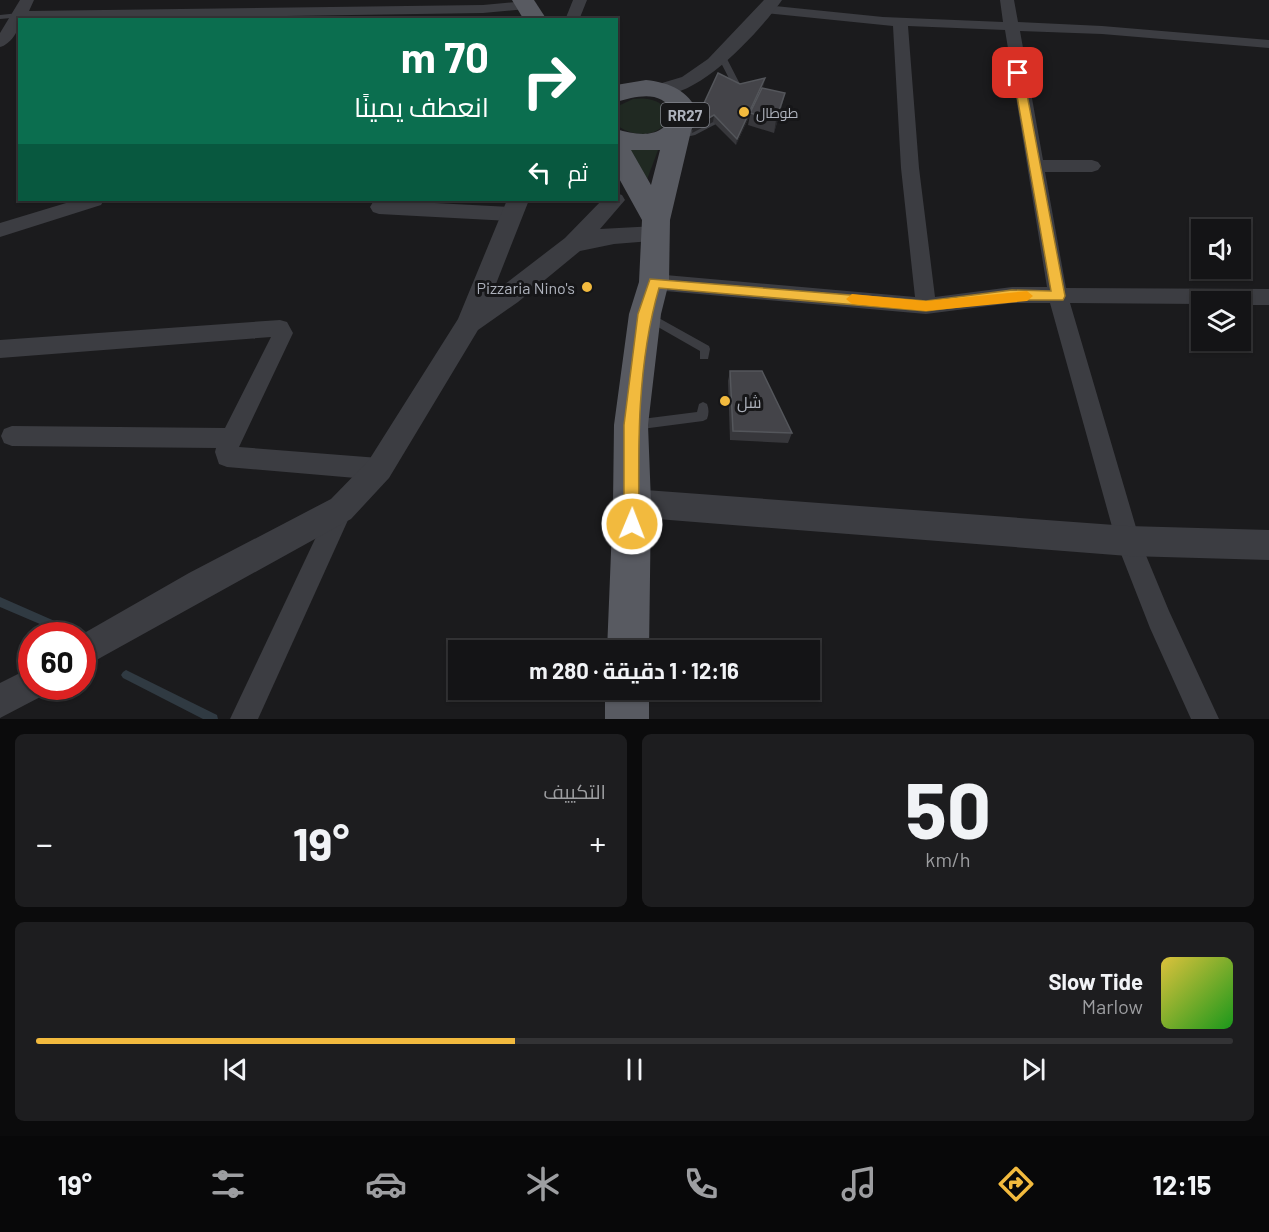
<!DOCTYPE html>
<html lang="ar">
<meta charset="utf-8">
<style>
:root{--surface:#141416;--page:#1d1d1f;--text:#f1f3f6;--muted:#9d9ea1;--line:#333335;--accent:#f2ba3e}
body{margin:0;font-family:Barlow,Cairo,sans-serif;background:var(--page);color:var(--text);direction:rtl;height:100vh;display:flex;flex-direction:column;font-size:22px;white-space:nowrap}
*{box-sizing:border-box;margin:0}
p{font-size:20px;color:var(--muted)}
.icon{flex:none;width:33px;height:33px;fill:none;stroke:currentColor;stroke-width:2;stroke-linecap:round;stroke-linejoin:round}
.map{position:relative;height:719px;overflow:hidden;direction:ltr}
.drawer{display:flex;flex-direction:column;gap:15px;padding:15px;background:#0b0b0c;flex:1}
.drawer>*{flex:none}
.hud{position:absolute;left:18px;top:18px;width:600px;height:183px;border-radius:0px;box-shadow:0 2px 4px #0004,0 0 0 2px var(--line);direction:rtl;background:#0b6e4f;color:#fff;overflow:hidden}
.tools{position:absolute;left:1191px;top:219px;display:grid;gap:12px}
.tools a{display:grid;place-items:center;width:60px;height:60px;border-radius:0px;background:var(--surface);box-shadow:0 2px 4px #0004,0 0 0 2px var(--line);font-size:30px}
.speed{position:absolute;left:18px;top:622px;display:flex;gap:12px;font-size:30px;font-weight:700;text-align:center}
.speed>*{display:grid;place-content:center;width:78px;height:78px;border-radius:50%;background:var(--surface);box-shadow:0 2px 4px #0004,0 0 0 2px var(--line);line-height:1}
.speed .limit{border:9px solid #d22;background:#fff;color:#111}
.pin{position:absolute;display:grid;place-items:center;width:51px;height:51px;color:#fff;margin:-26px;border-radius:12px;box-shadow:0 3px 9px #0006}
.me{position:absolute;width:66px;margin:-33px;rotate:1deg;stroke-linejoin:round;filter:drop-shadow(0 0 4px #0008)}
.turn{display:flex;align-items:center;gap:21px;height:126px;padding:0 30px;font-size:27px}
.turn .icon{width:78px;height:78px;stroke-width:2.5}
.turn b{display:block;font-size:42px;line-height:51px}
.then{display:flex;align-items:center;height:57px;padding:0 30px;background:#0003;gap:12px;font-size:22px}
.big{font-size:45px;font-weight:700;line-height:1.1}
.drawer .card{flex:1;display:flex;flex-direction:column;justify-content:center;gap:9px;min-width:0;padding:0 21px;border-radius:9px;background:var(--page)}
.drawer .dial{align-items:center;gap:0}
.dial b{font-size:78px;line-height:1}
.song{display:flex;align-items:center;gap:18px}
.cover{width:72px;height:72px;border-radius:9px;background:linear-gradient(135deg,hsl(50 70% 55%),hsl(120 70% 35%))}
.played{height:6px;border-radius:3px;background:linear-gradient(90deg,var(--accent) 40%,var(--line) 40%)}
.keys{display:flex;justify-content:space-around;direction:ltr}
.heat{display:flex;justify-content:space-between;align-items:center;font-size:33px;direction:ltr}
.drawer .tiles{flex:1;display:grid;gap:15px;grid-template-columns:1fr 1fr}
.card:last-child{grid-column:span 2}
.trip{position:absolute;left:448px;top:640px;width:372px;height:60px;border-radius:0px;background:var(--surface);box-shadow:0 2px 4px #0004,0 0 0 2px var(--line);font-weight:700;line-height:60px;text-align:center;direction:rtl}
.tab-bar{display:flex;height:96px;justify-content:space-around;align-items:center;background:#080809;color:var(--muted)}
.tab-bar .icon{width:42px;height:42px}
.tab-bar .current{color:var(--accent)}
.tab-bar b{font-size:27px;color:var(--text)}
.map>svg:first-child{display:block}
.green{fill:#202922}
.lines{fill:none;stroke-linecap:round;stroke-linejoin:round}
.stream{fill:#303a42;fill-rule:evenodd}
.service{fill:#3c3d42;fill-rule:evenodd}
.minor{fill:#3c3d42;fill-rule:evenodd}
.tertiary{fill:#3c3d42;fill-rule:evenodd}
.primary{fill:#585a61;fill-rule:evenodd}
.wall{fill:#37373b}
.shaded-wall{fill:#262629}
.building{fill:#444449;stroke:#54565b;stroke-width:1.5}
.route{fill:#f2ba3e;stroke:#9d7928;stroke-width:1.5}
.slow{fill:#f59e0b}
.poi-dot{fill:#f2ba3e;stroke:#161618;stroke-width:2}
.labels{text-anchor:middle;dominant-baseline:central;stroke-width:6;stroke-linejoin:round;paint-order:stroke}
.far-poi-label{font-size:14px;fill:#aeb2bc;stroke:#161618;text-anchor:start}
.shield{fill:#161618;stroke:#80838b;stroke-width:1.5}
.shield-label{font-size:15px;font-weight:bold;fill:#aeb2bc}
.poi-label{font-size:16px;fill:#aeb2bc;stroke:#161618;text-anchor:end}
</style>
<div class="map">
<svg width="1269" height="719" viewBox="0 0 1269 719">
<rect width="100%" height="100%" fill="#1b1b1d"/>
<g class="green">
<path d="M633 99C648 97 665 100 669 117 661 138 632 138 617 125L616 107Z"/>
<path d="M661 142 645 185 620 143Z"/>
</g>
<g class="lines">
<g class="stream">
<path d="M0 597 82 633 84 636 82 639V636H68L0 607Z"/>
<path d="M126 670 217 715 218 719H203L123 678 121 675 123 672Z"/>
</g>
<g class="service">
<path d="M19 13H22V17L0 19V15Z"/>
<path d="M719 55 726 57 743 90 742 92H736L735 90 718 57Z"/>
<path d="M713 119 717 122 716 124 695 135 677 139 673 136 674 134 690 131Z"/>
<path d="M648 312 709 346 710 349 708 359H700V351L644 319 643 316Z"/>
<path d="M703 402 707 404C709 409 709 414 707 419L703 421 634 430 630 429 628 425 630 421 634 420 697 412 699 404Z"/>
</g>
<g class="minor">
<path d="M20 0H34L29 11 483 5 526 1 533 5 526 9 483 13 20 20C20 30 10 45 0 47V33Z"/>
<path d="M573 0H587L579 20H565Z"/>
<path d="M1000 0H1014L1018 22 1102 26 1269 40V48L1102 34 1020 31 1043 160H1092L1098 162 1101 166 1098 170 1092 172H1045L1066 288 1269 289V305H1240V302H1202V304L1070 303 1140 541 1169 611 1219 719H1191L1150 628 1116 541 1050 303H1012L926 314 654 290 647 287 644 282 647 277 654 274 915 297 901 168 893 26 765 13 758 9 765 5 883 17 1003 22ZM908 26 1005 30 1047 287H1012L935 297 919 168Z"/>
<path d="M76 200H104L101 205 0 237V223Z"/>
<path d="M379 200 512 207 518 209 521 214 518 219 512 221 379 214 373 212 370 207 373 202Z"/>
<path d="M280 320 287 322 293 333 239 447 379 458 387 461 391 469 387 477 379 480 227 467 219 464 215 452 216 448 12 446 4 443 1 436 4 429 12 426 225 428 271 337 0 358V340Z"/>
<path d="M341 498 349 501 353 509 258 719H230L333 501Z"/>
</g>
<g class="tertiary">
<path d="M764 0H782C760 31 694 105 652 94L649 90 652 86 682 77 708 59Z"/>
<path d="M616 193 622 195 625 200 600 229 656 226 664 228 667 234 664 240 614 244 580 251 518 302 478 330 389 478 351 519 82 668V636H79L189 573 331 499 369 460 458 319 507 200H529L492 294 565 238 602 200H616Z"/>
<path d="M632 489 1128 526 1269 530V560L1128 556 632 517 622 513 618 503 622 493Z"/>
<path d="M32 667V687H47L44 695 0 718V683Z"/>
</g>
<g class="primary">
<path d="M512 0H534L547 20H524Z"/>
<path d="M646 80C671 83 687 90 699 113L691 131 670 220 669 282 661 314 648 425 651 503 649 651H607L613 503 614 425 629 314 639 282 642 220 616 173V129C639 136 664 139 673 113 662 89 637 96 616 102V85ZM631 150H660L651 185Z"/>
<rect x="605" y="690" width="44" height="29"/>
</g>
</g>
<g class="wall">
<path d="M765 78 762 88 785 93 782 105 774 133 748 125 750 115 736 145 713 122 692 133 740 84Z"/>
<path d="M730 371 792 433 788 443 730 440 728 381Z"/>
</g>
<g class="shaded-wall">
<path d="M765 78 764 85 736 145 737 139Z"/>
<path d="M785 93 782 105 774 133 776 120Z"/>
<path d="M714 115 713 122 692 133 693 127Z"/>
</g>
<g class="building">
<path d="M718 73 740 84 765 78 737 139 714 115 693 127Z"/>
<path d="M762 88 785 93 776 120 750 113Z"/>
<path d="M730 371H762L792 433 733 431Z"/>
</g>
<path class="route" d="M1018 70 1023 73 1065 296 1063 300H1012L926 311 659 288C637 364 638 445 639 524L637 529 632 531 626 529 624 524V425L638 314 650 279 926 301 1012 290 1051 291 1013 73Z"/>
<path class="slow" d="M1027 291 1033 296 1027 301 926 311 852 304 846 299 852 294 926 301Z"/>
<g class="poi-dot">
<circle cx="744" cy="112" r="6"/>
<circle cx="587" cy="287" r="6"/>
<circle cx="725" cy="401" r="6"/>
</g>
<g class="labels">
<g class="far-poi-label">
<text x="756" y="112">طوطال</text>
</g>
<rect class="shield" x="661" y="103" width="48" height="24" rx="4.5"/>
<g class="shield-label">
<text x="685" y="115">RR27</text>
</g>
<g class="poi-label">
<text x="575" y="287">Pizzaria Nino's</text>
<text x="737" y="401" text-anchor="start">شل</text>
</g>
</g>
</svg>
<div class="tools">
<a><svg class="icon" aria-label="sound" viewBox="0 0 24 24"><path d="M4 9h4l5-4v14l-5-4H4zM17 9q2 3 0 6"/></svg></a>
<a><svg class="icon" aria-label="layers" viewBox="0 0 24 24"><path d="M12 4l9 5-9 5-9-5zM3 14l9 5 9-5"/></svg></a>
</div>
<div class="speed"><div class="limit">60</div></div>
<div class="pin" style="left:1018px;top:73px;background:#d93025"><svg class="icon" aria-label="arrive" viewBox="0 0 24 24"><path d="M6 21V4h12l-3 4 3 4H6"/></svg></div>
<svg class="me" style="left:632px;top:524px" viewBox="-20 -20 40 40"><circle r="17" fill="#f2ba3e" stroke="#fff" stroke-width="3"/><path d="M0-11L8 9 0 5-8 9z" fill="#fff"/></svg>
<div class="trip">12:16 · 1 دقيقة · 280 m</div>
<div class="hud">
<div class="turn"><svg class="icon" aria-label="right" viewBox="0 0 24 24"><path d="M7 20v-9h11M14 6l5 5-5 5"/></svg><div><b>70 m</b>انعطف يمينًا</div></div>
<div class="then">ثم<svg class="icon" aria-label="left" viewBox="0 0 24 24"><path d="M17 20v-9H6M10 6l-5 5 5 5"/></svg></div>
</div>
</div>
<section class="drawer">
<div class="tiles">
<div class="card dial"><b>50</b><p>km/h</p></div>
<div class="card"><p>التكييف</p>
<div class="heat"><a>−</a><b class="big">19°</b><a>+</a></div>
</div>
<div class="card">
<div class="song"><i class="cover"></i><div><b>Slow Tide</b><p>Marlow</p></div></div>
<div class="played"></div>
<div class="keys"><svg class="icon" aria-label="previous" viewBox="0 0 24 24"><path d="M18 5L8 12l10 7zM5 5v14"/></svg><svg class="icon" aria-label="pause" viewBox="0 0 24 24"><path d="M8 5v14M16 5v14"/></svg><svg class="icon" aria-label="next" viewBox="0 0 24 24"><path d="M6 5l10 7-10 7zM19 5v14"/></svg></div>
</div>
</div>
</section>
<nav class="tab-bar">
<b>12:15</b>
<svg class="icon current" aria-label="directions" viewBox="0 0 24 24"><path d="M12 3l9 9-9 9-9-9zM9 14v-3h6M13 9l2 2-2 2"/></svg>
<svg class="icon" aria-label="music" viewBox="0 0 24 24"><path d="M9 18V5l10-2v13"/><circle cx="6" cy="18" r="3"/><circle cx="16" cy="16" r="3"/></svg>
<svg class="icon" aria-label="phone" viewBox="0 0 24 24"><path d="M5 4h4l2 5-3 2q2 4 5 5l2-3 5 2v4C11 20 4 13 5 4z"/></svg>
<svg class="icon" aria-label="climate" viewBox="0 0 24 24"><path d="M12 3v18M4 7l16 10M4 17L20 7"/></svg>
<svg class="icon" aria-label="car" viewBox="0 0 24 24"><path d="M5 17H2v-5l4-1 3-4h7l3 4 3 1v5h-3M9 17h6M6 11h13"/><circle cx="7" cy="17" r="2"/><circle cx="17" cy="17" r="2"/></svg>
<svg class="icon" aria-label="filters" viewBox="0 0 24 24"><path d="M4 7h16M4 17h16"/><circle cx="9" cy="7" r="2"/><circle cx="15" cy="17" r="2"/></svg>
<b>19°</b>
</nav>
